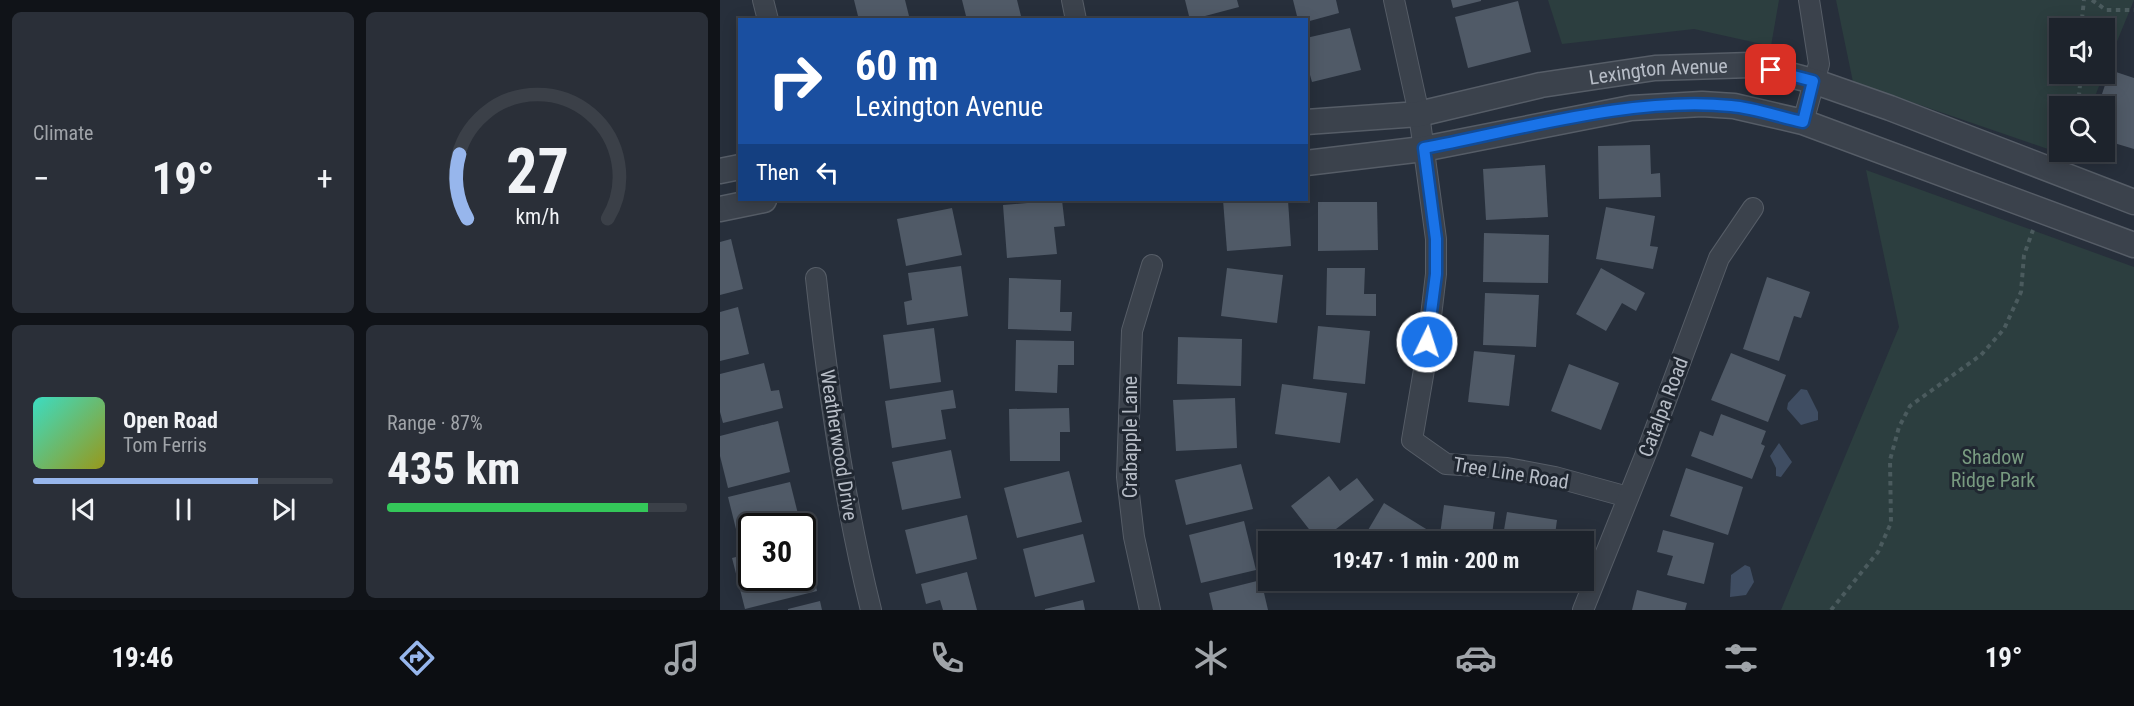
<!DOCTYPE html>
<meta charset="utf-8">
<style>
:root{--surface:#1d232c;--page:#2a2f38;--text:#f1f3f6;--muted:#a0a4a9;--line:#3b4048;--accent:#97b6ec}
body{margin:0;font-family:"Roboto Condensed",sans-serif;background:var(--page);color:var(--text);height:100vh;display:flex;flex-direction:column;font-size:22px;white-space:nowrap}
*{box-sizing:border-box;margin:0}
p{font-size:20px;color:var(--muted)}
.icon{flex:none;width:33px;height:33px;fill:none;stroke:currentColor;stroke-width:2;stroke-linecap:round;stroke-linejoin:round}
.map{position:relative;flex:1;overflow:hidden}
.details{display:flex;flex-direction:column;gap:12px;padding:12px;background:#101318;width:720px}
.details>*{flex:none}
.banner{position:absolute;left:18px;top:18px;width:570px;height:183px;border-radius:0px;box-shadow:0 3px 15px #0003,0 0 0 2px var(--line);background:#1a4fa0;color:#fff;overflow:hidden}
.controls{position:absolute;left:1329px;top:18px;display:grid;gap:12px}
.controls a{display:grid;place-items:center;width:66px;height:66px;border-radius:0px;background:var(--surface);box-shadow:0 3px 15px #0003,0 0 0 2px var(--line);font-size:30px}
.speed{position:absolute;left:18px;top:513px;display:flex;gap:12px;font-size:30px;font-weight:700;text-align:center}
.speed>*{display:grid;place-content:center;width:78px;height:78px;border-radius:50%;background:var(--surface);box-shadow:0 3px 15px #0003,0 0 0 2px var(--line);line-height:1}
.speed .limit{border:3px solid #111;border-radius:9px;background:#fff;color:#111}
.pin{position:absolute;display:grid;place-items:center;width:51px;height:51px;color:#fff;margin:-26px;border-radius:12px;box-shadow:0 3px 9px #0006}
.me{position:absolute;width:66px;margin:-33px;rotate:4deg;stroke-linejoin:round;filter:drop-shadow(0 0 4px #0008)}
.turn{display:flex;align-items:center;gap:21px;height:126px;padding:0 18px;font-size:27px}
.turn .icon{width:78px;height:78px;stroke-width:2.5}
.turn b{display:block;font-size:42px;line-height:51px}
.then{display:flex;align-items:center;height:57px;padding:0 18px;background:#0003;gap:12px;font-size:22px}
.big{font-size:45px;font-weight:700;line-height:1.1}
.details .card{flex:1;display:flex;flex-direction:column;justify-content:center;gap:9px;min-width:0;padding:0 21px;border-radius:9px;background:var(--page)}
.details .dial{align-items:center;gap:0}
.dial svg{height:156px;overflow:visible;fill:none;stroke:var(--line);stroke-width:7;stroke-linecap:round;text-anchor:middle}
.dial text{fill:var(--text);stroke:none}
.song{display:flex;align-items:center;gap:18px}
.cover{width:72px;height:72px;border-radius:9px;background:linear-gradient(135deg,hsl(170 70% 55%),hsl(60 70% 35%))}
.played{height:6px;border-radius:3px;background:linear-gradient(90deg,var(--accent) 75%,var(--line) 75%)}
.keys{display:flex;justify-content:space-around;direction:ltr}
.heat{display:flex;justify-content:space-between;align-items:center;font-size:33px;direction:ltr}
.charge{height:9px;border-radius:4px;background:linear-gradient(90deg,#34c759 87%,var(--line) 0)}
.details .tiles{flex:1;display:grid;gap:12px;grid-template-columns:repeat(2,1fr)}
.trip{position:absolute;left:538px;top:531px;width:336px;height:60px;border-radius:0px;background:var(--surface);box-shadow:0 3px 15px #0003,0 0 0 2px var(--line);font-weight:700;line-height:60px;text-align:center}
.tabs{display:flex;height:96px;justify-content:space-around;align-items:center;background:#0c0e12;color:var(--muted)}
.tabs .icon{width:42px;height:42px}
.tabs .current{color:var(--accent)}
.tabs b{font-size:27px;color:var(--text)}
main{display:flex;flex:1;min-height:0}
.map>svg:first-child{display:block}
.green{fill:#2c3e3f}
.water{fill:#3f4d62}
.building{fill:#505a67}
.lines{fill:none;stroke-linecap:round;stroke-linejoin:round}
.minor-casing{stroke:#565d67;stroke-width:22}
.tertiary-casing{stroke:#565d67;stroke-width:27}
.path{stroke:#4b5b5e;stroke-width:4;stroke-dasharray:4.5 4.5;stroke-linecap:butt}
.minor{stroke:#3b424c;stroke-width:20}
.tertiary{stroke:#3b424c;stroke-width:24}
.route-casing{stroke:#114b97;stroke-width:15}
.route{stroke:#1a73e8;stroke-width:10}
.labels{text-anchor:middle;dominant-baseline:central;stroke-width:6;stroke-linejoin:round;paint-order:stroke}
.street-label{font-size:20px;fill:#b7bdc7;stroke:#202731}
.park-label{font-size:20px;fill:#789a80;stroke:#202731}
</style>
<main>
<section class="details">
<div class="tiles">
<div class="card"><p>Climate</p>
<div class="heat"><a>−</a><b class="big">19°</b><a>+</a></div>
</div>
<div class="card dial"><svg viewBox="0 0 100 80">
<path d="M14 69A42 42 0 1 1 86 69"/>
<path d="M14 69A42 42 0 0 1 10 36" stroke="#97b6ec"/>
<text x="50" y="56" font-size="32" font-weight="700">27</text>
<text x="50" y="72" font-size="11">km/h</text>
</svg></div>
<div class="card">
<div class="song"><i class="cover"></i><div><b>Open Road</b><p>Tom Ferris</p></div></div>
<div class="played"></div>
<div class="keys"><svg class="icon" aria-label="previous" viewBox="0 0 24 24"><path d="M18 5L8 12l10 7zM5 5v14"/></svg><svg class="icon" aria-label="pause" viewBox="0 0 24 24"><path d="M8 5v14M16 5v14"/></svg><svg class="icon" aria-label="next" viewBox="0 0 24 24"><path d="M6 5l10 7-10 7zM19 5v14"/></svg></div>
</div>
<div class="card"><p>Range · 87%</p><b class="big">435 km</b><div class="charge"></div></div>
</div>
</section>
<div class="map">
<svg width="1414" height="610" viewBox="0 0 1414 610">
<rect width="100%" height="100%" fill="#272f3b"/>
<g class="green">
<path d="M828 0H1059L1051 46 974 29 842 44Z"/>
<path d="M1116 0H1414L1384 73V28H1340V74H1384L1371 106H1340V152H1353L1351 157 1133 82Z"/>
<path d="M1146 170 1414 267V610H1061L1179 327Z"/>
</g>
<g class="water">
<path d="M1081 389 1087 390 1098 412V420L1081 425 1067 409 1068 403Z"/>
<path d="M1059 443 1072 462 1061 477 1056 476V468L1050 456Z"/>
<path d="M1025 565 1030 567 1034 582 1026 595 1010 597 1011 575Z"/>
</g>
<g class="building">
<path d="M134 0H185L190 20H139Z"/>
<path d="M242 0H297L302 20H247Z"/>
<path d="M465 0H517L519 7 470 20Z"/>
<path d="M573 0H616L619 13 586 22V20H578Z"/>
<path d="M731 0H761V1L733 8Z"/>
<path d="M798 1 811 52 748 68 735 17Z"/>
<path d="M630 28 641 70 592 82 586 61V38Z"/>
<path d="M1390 70 1414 78V149L1384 140V106H1378Z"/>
<path d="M930 145 931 174 940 173 941 197 879 199 878 146Z"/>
<path d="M825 165 828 217 766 220 763 169Z"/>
<path d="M342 200 345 226 334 227 337 254 287 258 283 205Z"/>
<path d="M503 200H568L571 246 507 251Z"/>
<path d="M598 202H657L658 250 598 251Z"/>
<path d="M886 207 935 216 930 246 938 247 933 269 876 259Z"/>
<path d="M232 208 242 255 186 266 177 219Z"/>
<path d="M764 233 829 235 828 283 763 282Z"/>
<path d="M11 239 23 289 0 295V242Z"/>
<path d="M241 266 248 316 187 325 184 302 192 300 188 273Z"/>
<path d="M507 268 563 275 557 323 501 316Z"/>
<path d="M607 268H645L644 294H656V316L606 315Z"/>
<path d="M881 268 925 293 916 311 902 303 886 331 856 314Z"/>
<path d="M1047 277 1090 292 1081 318 1074 316 1059 361 1023 349Z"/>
<path d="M289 278 341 280 340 312H352L351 331 288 329Z"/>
<path d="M765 293 819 295 816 347 763 345Z"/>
<path d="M18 307 29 354 0 361V312Z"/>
<path d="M598 326 650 331 645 384 593 379Z"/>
<path d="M214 328 221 382 170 389 163 335Z"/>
<path d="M458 337 522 339 521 386 457 384Z"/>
<path d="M296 340 354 341V365H338L337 393 295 391Z"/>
<path d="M754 351 795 355 789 406 748 402Z"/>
<path d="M1011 353 1066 375 1048 422 991 400Z"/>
<path d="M44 363 51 391 59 390 63 408 3 423 0 412V374Z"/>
<path d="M849 364 899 383 881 430 831 411Z"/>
<path d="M562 384 627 393 620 443 555 434Z"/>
<path d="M233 390 236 408 221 410 226 439 172 448 165 401Z"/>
<path d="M515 398 517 448 456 451 453 400Z"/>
<path d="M349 408 350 432H340V461H290L289 409Z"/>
<path d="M1001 414 1046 431 1041 444 1045 446 1032 479 971 456 980 431 993 436Z"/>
<path d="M58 421 70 472 8 488 0 456V436Z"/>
<path d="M231 450 241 498 182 510 172 462Z"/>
<path d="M521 464 533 509 466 525 455 480Z"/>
<path d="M966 468 1023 487 1008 535 950 516Z"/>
<path d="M349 471 362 522 297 538 284 488Z"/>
<path d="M609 476 620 491 637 478 654 500 599 542 571 506Z"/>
<path d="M70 482 81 526H32V542L20 545 8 497Z"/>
<path d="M664 503 711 532 705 542H641Z"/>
<path d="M724 505 775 512 771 542H719Z"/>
<path d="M787 512 837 520 834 542H782Z"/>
<path d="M247 515 257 559 196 574 185 530Z"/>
<path d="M524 521 536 570 481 583 469 535Z"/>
<path d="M943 530 994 543 984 584 947 575 953 556 937 552Z"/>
<path d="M363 534 375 582 315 597 303 549Z"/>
<path d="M32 553V578H82V570L92 568 97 591 25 609 12 558Z"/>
<path d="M247 572 257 610H223L220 600 206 604 201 584Z"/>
<path d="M541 580 548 610H493L489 593Z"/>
<path d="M661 580H681L675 589Z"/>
<path d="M917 590 967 603 965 610H912Z"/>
<path d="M363 600 365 610H325V609Z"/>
<path d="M100 601 102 610H68V609Z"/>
</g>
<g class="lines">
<g class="minor-casing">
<g id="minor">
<path d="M43 0 48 20"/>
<path d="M352 0 356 20"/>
<path d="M674 0 699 114 716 239V274L706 358 692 440 726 464 787 468 835 477 908 497"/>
<path d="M1083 122 1099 64 1089 0"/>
<path d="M96 278C108 390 124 501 151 610"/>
<path d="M430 610 414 537 407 477 412 331 432 265"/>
<path d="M863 610 929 446 999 258 1033 208"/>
</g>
</g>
<g class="tertiary-casing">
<g id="tertiary">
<path id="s1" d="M586 122 699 114 821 85 935 68 1031 65 1093 81 1170 108 1414 202"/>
<path d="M586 163 703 149 911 108 982 104 1014 106 1083 122 1414 245"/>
<path d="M0 171 20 167"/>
<path d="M0 209 44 200"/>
</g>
</g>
<g class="path">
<path d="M1372 0 1386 10H1414"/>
<path d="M1361 28 1364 0"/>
<path d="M1358 106 1361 74"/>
<path d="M1111 610 1158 552 1171 523 1170 460 1179 427 1190 406 1261 355 1284 329 1301 292 1304 255 1313 230"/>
</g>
<use href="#minor" class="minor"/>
<use href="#tertiary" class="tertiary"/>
</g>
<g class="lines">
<g class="route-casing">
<path id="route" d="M707 342 716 274V239L704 148C799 130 914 96 1011 106 1035 108 1059 117 1083 122L1093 81 1051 70"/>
</g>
<use href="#route" class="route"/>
</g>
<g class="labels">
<g class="street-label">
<text stroke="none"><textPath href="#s1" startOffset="357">Lexington Avenue</textPath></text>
<text transform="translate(943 407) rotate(-69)">Catalpa Road</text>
<text transform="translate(410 437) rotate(-90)">Crabapple Lane</text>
<text transform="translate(119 445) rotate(81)">Weatherwood Drive</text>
<text transform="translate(791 473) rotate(9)">Tree Line Road</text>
</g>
<g class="park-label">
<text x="1273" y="457">Shadow<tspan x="1273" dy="23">Ridge Park</tspan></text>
</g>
</g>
</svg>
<div class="controls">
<a><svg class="icon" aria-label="sound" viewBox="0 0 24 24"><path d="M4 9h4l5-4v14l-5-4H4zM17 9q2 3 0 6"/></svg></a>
<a><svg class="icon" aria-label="search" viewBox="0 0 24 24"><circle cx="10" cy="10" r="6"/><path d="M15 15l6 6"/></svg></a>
</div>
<div class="speed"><div class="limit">30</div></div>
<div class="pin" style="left:1051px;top:70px;background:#d93025"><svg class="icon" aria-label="arrive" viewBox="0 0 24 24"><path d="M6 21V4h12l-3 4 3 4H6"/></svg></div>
<svg class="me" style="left:707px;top:342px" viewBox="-20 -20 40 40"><circle r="17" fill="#1a73e8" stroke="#fff" stroke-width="3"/><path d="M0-11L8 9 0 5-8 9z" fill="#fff"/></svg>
<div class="trip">19:47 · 1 min · 200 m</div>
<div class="banner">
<div class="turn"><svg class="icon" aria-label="right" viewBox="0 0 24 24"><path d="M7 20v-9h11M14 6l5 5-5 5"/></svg><div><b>60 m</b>Lexington Avenue</div></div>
<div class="then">Then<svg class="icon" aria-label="left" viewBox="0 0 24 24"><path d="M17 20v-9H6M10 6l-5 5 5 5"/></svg></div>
</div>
</div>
</main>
<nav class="tabs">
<b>19:46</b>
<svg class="icon current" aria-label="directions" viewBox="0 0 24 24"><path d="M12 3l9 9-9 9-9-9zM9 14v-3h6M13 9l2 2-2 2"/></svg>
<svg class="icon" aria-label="music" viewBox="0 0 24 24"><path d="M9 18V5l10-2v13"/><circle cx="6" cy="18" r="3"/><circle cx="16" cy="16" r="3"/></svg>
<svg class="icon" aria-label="phone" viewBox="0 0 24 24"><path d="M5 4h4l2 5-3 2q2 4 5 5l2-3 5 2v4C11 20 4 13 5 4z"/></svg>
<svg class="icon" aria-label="climate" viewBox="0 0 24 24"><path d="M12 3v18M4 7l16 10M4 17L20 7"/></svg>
<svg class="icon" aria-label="car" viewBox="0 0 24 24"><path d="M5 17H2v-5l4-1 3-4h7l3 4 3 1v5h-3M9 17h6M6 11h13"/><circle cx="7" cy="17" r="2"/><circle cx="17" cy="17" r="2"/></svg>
<svg class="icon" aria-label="filters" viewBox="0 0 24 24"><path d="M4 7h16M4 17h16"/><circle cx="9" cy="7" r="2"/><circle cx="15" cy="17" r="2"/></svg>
<b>19°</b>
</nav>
